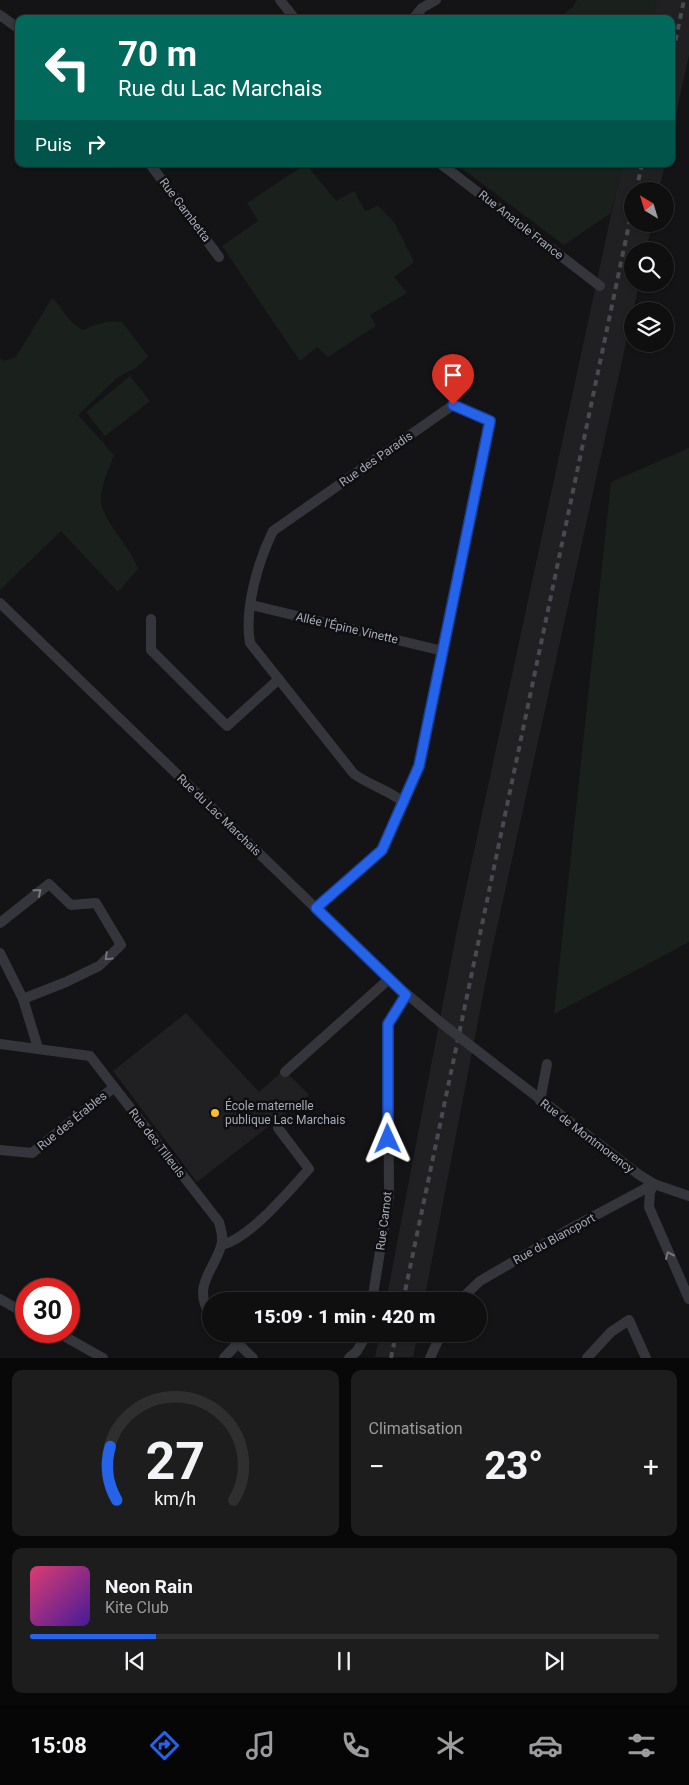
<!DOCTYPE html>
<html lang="fr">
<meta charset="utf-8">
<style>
:root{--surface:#0f0f10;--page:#1d1d1e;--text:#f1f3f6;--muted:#9b9c9f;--line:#2f2f30;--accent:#2563eb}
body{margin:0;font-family:Roboto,sans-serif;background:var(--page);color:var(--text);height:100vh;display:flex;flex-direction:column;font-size:19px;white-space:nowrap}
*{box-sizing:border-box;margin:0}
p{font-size:16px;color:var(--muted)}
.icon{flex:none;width:28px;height:28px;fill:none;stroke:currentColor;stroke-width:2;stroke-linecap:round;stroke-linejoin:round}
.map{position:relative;height:1358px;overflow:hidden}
.details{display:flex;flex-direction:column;gap:12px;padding:12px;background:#080809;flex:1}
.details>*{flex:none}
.top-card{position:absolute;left:15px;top:15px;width:660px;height:152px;border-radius:10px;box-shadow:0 1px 4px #0004,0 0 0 1px var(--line);background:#00695c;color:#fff;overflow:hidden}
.needle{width:32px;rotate:322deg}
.controls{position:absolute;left:624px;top:182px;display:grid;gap:10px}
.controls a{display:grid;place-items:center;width:50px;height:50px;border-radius:50%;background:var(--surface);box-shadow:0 1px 4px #0004,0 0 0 1px var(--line);font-size:25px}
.speed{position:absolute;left:15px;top:1278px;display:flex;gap:10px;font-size:25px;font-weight:700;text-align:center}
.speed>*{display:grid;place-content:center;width:65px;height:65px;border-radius:50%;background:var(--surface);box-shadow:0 1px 4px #0004,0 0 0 1px var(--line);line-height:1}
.speed .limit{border:8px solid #d22;background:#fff;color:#111}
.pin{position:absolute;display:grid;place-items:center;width:42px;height:42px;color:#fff;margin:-51px -21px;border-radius:50% 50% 50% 0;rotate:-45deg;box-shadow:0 0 5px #0007}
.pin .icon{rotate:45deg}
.me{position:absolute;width:55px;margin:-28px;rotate:359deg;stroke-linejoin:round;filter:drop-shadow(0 0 4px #0008)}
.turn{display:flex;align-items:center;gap:18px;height:105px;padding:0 20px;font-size:22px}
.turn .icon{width:65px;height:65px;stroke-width:2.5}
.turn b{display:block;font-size:35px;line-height:42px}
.then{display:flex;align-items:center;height:48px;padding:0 20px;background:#0003;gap:10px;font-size:19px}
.big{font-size:38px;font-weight:800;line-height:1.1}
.details .widget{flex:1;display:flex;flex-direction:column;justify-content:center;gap:8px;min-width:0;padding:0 18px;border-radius:10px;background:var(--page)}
.details .dial{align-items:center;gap:0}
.dial svg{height:130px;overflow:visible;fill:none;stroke:var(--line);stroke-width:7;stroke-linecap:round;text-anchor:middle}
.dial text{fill:var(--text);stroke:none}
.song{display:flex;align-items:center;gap:15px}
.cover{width:60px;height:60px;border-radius:8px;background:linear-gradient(135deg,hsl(340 70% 55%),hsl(260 70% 35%))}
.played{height:5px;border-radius:2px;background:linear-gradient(90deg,var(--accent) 20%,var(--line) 20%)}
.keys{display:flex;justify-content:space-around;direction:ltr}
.heat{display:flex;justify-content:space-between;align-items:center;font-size:28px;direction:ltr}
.details .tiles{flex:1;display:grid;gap:12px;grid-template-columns:1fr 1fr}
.widget:last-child{grid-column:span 2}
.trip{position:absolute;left:202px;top:1292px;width:285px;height:50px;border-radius:25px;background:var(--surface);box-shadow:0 1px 4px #0004,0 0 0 1px var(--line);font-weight:800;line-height:50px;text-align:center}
.tab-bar{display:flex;height:80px;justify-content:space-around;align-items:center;background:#060606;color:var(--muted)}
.tab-bar .icon{width:35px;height:35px}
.tab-bar .on{color:var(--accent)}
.tab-bar b{font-size:22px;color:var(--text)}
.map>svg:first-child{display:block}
.built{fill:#202023}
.green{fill:#1a211c}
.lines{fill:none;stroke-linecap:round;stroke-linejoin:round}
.street{stroke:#35363b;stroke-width:10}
.rail{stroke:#484a50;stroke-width:4;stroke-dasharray:6 5;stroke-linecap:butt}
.street-bridge{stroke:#35363b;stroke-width:10}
.oneway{stroke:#73767f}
.route-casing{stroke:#184099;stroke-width:12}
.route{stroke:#2563eb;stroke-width:9}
.poi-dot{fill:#f8bf2a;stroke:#0f0f11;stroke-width:2}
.labels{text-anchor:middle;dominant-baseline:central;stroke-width:5;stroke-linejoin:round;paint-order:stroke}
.street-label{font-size:12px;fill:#a5aab7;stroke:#0f0f11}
.poi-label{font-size:12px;fill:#a5aab7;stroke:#0f0f11;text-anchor:start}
</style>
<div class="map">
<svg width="689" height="1358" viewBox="0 0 689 1358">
<rect width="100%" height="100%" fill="#141416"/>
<g class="built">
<path d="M657 0H689V55L671 137V19H653Z"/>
<path d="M622 164H665L659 191H632V224H652L646 251H632V284H639L490 959 424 1301H386L457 930Z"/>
<path d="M186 1013 259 1092 284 1070 309 1095 197 1182 113 1071Z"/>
<path d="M380 1334H418L413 1357H375Z"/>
</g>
<g class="green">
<path d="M577 0H657L653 19H557L572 8Z"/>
<path d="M306 164 336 201 354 191 365 211 378 206 394 222 414 262 394 277 407 293 370 315 376 326 328 357 317 347 300 361 222 246 258 221 247 203Z"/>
<path d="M456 164H622L611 213 564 245Z"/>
<path d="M52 298C66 311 64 319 83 330 96 324 107 320 122 322L148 356 137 367 118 377 78 415 114 455C109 468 102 483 101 497 99 519 131 546 138 569L118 592 61 531 0 590V358L4 361 16 357Z"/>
<path d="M130 376 150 401 105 436 86 412Z"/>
<path d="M689 448V942L554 1014 611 482Z"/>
</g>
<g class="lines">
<g class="street">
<path d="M280 0 295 19"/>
<path d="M0 15 19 29"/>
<path d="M413 19 422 8 436 0"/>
<path d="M150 164 219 257"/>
<path d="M441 164 600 286"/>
<path d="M0 603 389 979 440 1022"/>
<path d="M251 605 443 651"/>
<path d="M151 619V650L227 726 279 679"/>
<path d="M316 909 382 850 419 766 489 421 453 405 273 531C258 561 244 610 250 643L354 774C370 785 387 790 402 801"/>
<path d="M0 923 49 884 71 905 96 903 121 945 99 966 66 982 23 999"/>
<path d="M0 953 23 999 38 1048"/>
<path d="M0 1044 90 1056 219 1222C221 1230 224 1238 221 1246 214 1271 191 1286 211 1316"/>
<path d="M493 1063 638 1174 654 1184 689 1196"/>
<path d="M285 1072 389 979"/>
<path d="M540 1101 547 1064"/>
<path d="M0 1150 32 1153 113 1088"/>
<path d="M654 1184 650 1192 649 1207 689 1299"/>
<path d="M222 1245C251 1237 288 1192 309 1169L278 1128"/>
<path d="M0 1299 26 1314"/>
<path d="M372 1301 389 1196 388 1024 406 995"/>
<path d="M459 1301 480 1281 566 1231 654 1184"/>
<path d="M55 1331 103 1358"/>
<path d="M228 1334 253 1358"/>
<path d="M224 1358 238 1343"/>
<path d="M349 1358 357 1351 367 1334"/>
<path d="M430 1358 441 1334"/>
<path d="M587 1358 611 1332 629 1320 646 1358"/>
</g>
<g class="rail">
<path d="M671 62 684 0"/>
<path d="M636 191 642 164"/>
<path d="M403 1301 632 210"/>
<path d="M391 1358 396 1334"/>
</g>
<path class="street-bridge" d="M440 1022 493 1063"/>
</g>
<defs><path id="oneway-chevron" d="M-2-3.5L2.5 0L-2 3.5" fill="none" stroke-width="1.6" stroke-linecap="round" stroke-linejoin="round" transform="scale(1.25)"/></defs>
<g class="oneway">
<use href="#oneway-chevron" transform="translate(38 892) rotate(-39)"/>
<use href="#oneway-chevron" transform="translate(108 957) rotate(136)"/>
<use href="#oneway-chevron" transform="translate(669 1255) rotate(-114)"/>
</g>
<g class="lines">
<g class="route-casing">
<path id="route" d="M388 1139V1024L406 995 316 908 382 850 419 766 490 421 453 405"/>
</g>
<use href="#route" class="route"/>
</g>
<circle class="poi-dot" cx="215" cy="1113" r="5"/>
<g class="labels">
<g class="street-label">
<text transform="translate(185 210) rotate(53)">Rue Gambetta</text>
<text transform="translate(521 225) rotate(38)">Rue Anatole France</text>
<text transform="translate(376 459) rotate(-35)">Rue des Paradis</text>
<text transform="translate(347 628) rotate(13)">Allée l'Épine Vinette</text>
<text transform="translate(219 815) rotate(44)">Rue du Lac Marchais</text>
<text transform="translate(72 1121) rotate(-39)">Rue des Érables</text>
<text transform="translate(587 1136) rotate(37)">Rue de Montmorency</text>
<text transform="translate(157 1143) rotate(52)">Rue des Tilleuls</text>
<text transform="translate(384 1221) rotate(-83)">Rue Carnot</text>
<text transform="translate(554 1239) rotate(-29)">Rue du Blancport</text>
</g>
<g class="poi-label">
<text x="225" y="1106">École maternelle<tspan x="225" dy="14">publique Lac Marchais</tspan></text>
</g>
</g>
</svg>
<div class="controls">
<a><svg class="needle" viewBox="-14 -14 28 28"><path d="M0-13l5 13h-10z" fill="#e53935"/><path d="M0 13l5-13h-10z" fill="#9b9c9f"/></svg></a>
<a><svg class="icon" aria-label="search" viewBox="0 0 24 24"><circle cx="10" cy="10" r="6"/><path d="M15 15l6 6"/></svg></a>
<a><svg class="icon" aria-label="layers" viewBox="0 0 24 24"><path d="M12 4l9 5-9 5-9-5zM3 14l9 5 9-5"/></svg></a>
</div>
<div class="speed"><div class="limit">30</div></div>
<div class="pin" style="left:453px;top:405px;background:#d93025"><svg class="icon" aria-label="arrive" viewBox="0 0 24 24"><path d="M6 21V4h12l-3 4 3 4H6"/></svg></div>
<svg class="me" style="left:388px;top:1139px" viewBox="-20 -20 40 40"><path d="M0-17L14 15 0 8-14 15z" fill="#2563eb" stroke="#fff" stroke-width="4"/></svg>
<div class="trip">15:09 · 1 min · 420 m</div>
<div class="top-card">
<div class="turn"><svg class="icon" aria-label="left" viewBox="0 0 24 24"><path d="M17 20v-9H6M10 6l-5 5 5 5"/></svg><div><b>70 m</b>Rue du Lac Marchais</div></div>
<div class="then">Puis<svg class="icon" aria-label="right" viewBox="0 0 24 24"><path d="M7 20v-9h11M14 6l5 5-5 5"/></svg></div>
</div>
</div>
<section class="details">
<div class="tiles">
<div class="widget dial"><svg viewBox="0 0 100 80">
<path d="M14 69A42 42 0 1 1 86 69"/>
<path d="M14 69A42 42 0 0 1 10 36" stroke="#2563eb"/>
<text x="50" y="56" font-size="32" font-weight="700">27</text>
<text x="50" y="72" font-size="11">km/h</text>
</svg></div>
<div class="widget"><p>Climatisation</p>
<div class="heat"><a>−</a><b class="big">23°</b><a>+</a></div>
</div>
<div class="widget">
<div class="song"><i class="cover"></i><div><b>Neon Rain</b><p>Kite Club</p></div></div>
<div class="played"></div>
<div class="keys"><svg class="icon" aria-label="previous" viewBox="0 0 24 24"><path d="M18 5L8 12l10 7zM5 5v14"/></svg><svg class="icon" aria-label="pause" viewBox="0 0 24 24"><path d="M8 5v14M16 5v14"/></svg><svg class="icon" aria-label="next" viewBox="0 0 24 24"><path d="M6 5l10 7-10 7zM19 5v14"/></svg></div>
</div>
</div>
</section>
<nav class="tab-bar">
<b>15:08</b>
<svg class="icon on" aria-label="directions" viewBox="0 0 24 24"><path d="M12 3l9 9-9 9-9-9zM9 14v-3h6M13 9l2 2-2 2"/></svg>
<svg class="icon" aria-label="music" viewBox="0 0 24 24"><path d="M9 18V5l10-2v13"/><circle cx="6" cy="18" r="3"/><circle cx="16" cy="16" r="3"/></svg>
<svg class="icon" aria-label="phone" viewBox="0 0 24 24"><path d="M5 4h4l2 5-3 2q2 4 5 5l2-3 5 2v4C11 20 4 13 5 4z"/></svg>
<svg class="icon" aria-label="climate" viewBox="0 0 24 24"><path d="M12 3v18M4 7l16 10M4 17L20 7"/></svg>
<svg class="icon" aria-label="car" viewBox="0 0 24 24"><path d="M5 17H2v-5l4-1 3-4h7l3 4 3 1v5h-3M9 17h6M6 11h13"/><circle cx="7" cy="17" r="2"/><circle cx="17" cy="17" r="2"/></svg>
<svg class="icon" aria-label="filters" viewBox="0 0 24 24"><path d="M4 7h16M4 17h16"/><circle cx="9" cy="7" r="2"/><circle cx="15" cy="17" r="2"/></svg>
</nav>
